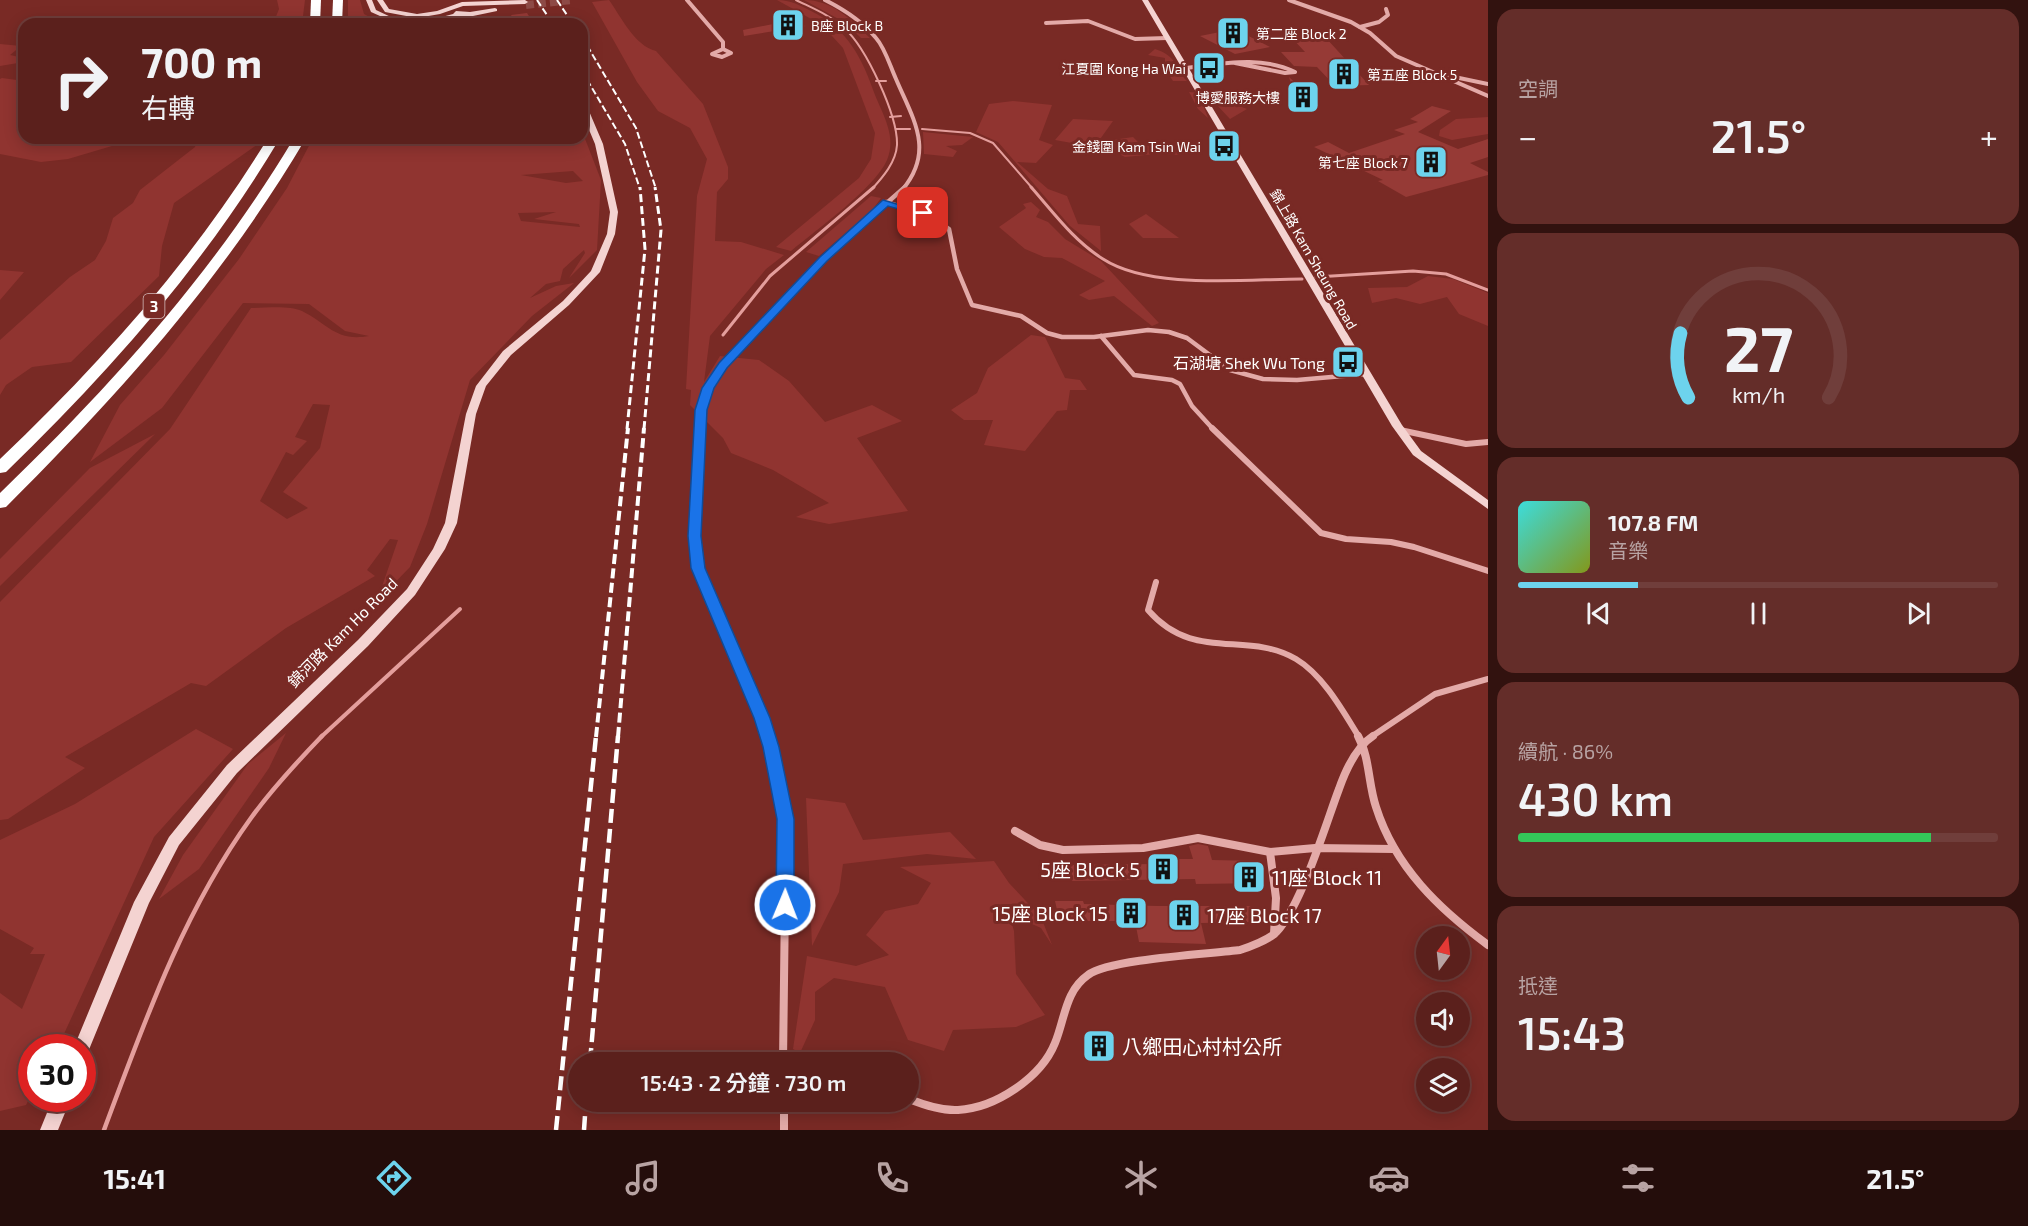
<!DOCTYPE html>
<html lang="zh-TW">
<meta charset="utf-8">
<style>
:root{--surface:#5b201c;--page:#642d29;--text:#f1f3f6;--muted:#b8a3a3;--line:#703e3b;--accent:#6dd3ed}
body{margin:0;font-family:"Exo 2","Noto Sans TC",sans-serif;background:var(--page);color:var(--text);height:100vh;display:flex;flex-direction:column;font-size:22px;white-space:nowrap}
*{box-sizing:border-box;margin:0}
p{font-size:20px;color:var(--muted)}
.icon{flex:none;width:33px;height:33px;fill:none;stroke:currentColor;stroke-width:2;stroke-linecap:round;stroke-linejoin:round}
.map{position:relative;flex:1;overflow:hidden}
.details{display:flex;flex-direction:column;gap:9px;padding:9px;background:#32120f;width:540px}
.details>*{flex:none}
.hud{position:absolute;left:18px;top:18px;width:570px;height:126px;border-radius:18px;box-shadow:0 3px 15px #0003,0 0 0 2px var(--line);background:#5b201c;color:var(--text);overflow:hidden}
.needle{width:39px;rotate:15deg}
.buttons{position:absolute;left:1416px;top:926px;display:grid;gap:12px}
.buttons a{display:grid;place-items:center;width:54px;height:54px;border-radius:50%;background:var(--surface);box-shadow:0 3px 15px #0003,0 0 0 2px var(--line);font-size:30px}
.speed{position:absolute;left:18px;top:1034px;display:flex;gap:12px;font-size:30px;font-weight:700;text-align:center}
.speed>*{display:grid;place-content:center;width:78px;height:78px;border-radius:50%;background:var(--surface);box-shadow:0 3px 15px #0003,0 0 0 2px var(--line);line-height:1}
.speed .limit{border:9px solid #d22;background:#fff;color:#111}
.pin{position:absolute;display:grid;place-items:center;width:51px;height:51px;color:#fff;margin:-26px;border-radius:12px;box-shadow:0 3px 9px #0006}
.me{position:absolute;width:66px;margin:-33px;rotate:1deg;stroke-linejoin:round;filter:drop-shadow(0 0 4px #0008)}
.turn{display:flex;align-items:center;gap:21px;height:126px;padding:0 24px;font-size:27px}
.turn .icon{width:78px;height:78px;stroke-width:2.5}
.turn b{display:block;font-size:42px;line-height:51px}
.big{font-size:45px;font-weight:600;line-height:1.1}
.details .tile{flex:1;display:flex;flex-direction:column;justify-content:center;gap:9px;min-width:0;padding:0 21px;border-radius:18px;background:var(--page)}
.details .dial{align-items:center;gap:0}
.dial svg{height:156px;overflow:visible;fill:none;stroke:var(--line);stroke-width:7;stroke-linecap:round;text-anchor:middle}
.dial text{fill:var(--text);stroke:none}
.song{display:flex;align-items:center;gap:18px}
.cover{width:72px;height:72px;border-radius:9px;background:linear-gradient(135deg,hsl(180 70% 55%),hsl(70 70% 35%))}
.played{height:6px;border-radius:3px;background:linear-gradient(90deg,var(--accent) 25%,var(--line) 25%)}
.keys{display:flex;justify-content:space-around;direction:ltr}
.heat{display:flex;justify-content:space-between;align-items:center;font-size:33px;direction:ltr}
.charge{height:9px;border-radius:4px;background:linear-gradient(90deg,#34c759 86%,var(--line) 0)}
.trip{position:absolute;left:568px;top:1052px;width:351px;height:60px;border-radius:30px;background:var(--surface);box-shadow:0 3px 15px #0003,0 0 0 2px var(--line);font-weight:600;line-height:60px;text-align:center}
.menu{display:flex;height:96px;justify-content:space-around;align-items:center;background:#240d0b;color:var(--muted)}
.menu .icon{width:42px;height:42px}
.menu .current{color:var(--accent)}
.menu b{font-size:27px;color:var(--text)}
main{display:flex;flex:1;min-height:0}
.map>svg:first-child{display:block}
.green{fill:#903430;fill-rule:evenodd}
.lines{fill:none;stroke-linecap:round;stroke-linejoin:round}
.stream-far3{stroke:#e49e9c;stroke-width:2}
.stream-far2{stroke:#e49e9c;stroke-width:3}
.stream-far1{stroke:#e49e9c;stroke-width:4}
.stream{stroke:#e49e9c;stroke-width:4.5}
.building{fill:#963a36}
.secondary-tunnel{stroke:#8d4a46;stroke-width:8;stroke-dasharray:8 4;stroke-linecap:butt}
.street-far3{stroke:#e3aaa8;stroke-width:4}
.street-far2{stroke:#e3aaa8;stroke-width:4.5}
.street-far1{stroke:#e3aaa8;stroke-width:6}
.street{stroke:#e3aaa8;stroke-width:8}
.secondary{fill:#f4d3d1;fill-rule:evenodd}
.highway{fill:#fff;fill-rule:evenodd}
.rail-far3{stroke:#fff;stroke-width:2;stroke-dasharray:7 3;stroke-linecap:butt}
.rail-far2{stroke:#fff;stroke-width:3;stroke-dasharray:8 4;stroke-linecap:butt}
.rail-far1{stroke:#fff;stroke-width:4;stroke-dasharray:10 4.5;stroke-linecap:butt}
.rail{stroke:#fff;stroke-width:4.5;stroke-dasharray:14 6;stroke-linecap:butt}
.route{fill:#1a73e8;stroke:#114b97;stroke-width:1.5}
.labels{text-anchor:middle;dominant-baseline:central;stroke-width:6;stroke-linejoin:round;paint-order:stroke}
.far-poi-label{font-size:14px;fill:#fff;stroke:#792a25;text-anchor:end}
.far-street-label{font-size:14px;fill:#fff;stroke:#792a25}
.shield{fill:#792a25;stroke:#d7bfbe;stroke-width:1.5}
.shield-label{font-size:15px;font-weight:bold;fill:#fff}
.poi-label{font-size:16px;fill:#fff;stroke:#792a25;text-anchor:end}
.street-label{font-size:16px;fill:#fff;stroke:#792a25}
.near-poi-label{font-size:20px;fill:#fff;stroke:#792a25;text-anchor:start}
</style>
<main>
<div class="map">
<svg width="1488" height="1130" viewBox="0 0 1488 1130">
<rect width="100%" height="100%" fill="#792a25"/>
<g class="green">
<path d="M277 0H305L302 24H273L279 9Z"/>
<path d="M348 0H360L364 14 375 20 348 21Z"/>
<path d="M609 0C621 17 635 46 656 51L703 104 728 167V179L717 192 715 241 741 242 784 255 766 269 710 336 704 382 720 356 759 360 789 381 825 422 872 405 902 421 857 438 908 511 829 524 796 517 829 503 773 470 731 453 723 438 690 405 691 390 686 389 697 196 707 159 690 128 658 111 637 82 592 2Z"/>
<path d="M777 0C791 0 799 5 811 11 848 29 862 58 875 95 883 115 897 137 887 160 875 188 816 230 791 251L776 247 859 178 871 159 875 133 843 48 822 25Z"/>
<path d="M804 0C832 0 851 19 870 38H861L844 22Z"/>
<path d="M0 44 21 46 10 55 24 58V62L0 66Z"/>
<path d="M1155 49C1179 57 1173 67 1187 81H1173L1165 69V58L1148 55Z"/>
<path d="M2 78 24 81V138H139L68 159 41 162 0 154V79Z"/>
<path d="M1189 92 1223 95 1225 100 1247 109 1230 119 1216 104 1203 105 1208 118 1198 109Z"/>
<path d="M1013 101 1052 105 1039 140 1053 145 1036 163 1017 162 1048 189 1067 196 1078 224 1100 226 1101 251 1070 226 998 142 976 132 989 104Z"/>
<path d="M1488 117V134L1452 140 1439 136 1440 130 1456 119Z"/>
<path d="M1073 119 1113 121 1098 142 1133 137 1139 143 1176 144 1180 155 1156 154 1125 157 1097 143 1094 147 1055 140Z"/>
<path d="M582 131 601 180 597 250 569 278 585 253 584 250 563 269 560 281 546 284 530 298 556 286 574 283 532 316 470 380 427 524 410 567 377 601 398 540 390 539 367 570 375 576 286 628 206 686 191 683 65 757 85 768 8 819 0 820V602L170 429 251 308C265 308 289 305 302 311 328 324 336 342 369 336L345 331 309 304 243 303 162 408 90 462 120 405 164 355 239 259 287 188 313 138H491L516 143 524 138H582ZM573 171 583 181 566 183 521 175ZM518 213 556 212 534 219 579 224 580 227 521 221ZM313 404 330 405 320 448 283 492 308 508 287 519 260 501 286 452 293 455 307 441 295 437Z"/>
<path d="M923 132 973 137 962 145 946 146 957 151 953 157 924 154Z"/>
<path d="M198 138H262L258 144 174 203 162 246 159 276 71 362 32 367 6 385 0 395V340L70 277 95 260 106 241 113 218 133 203 140 190 195 147Z"/>
<path d="M871 196 881 198 873 209 819 256 806 252Z"/>
<path d="M1031 202 1040 210 1036 217 1048 222 1065 239 1101 261 1159 323 1152 326 1114 296 1089 300 1079 295 1105 281 1062 258 1044 257 1025 249 999 227 1026 208 1023 204Z"/>
<path d="M1146 214 1179 238H1143L1129 224Z"/>
<path d="M0 270 24 272 0 300Z"/>
<path d="M1428 276 1453 279 1488 293V326L1459 314 1447 297 1420 304 1396 298 1372 303 1368 288 1407 287Z"/>
<path d="M1031 335 1045 337 1065 378 1080 380 1087 390H1070L1067 410 1057 411 1025 451 984 445 993 420H964L951 410 977 393 988 368Z"/>
<path d="M155 434 0 586V559L90 468Z"/>
<path d="M196 729 233 749 154 837 58 1047H32L31 1095 26 1105 0 1111V993L22 1009 45 954H30L34 948 0 929V840L75 804Z"/>
<path d="M286 733 269 768 199 869 159 899 183 855 248 764Z"/>
<path d="M806 798 845 803 863 840 950 832 976 859 927 854 843 864 839 892 812 946Z"/>
<path d="M994 861 1009 883 1041 917 1052 945 1041 928 1009 914 1014 931 1016 974 1045 1015 1016 1027 953 1030 944 1051 908 1040 885 987 834 978 815 992V1020L800 1053 793 1049 807 956 856 966 889 955 866 935 885 911 918 904 931 883 900 867Z"/>
</g>
<g class="lines">
<g class="stream-far3">
<path d="M796 0C812 8 830 15 844 28 866 47 898 116 897 145 896 162 883 177 872 189"/>
<path d="M876 81H886"/>
<path d="M890 117 901 116"/>
<path d="M896 129H910"/>
<path d="M922 129 970 133 993 143 1033 189"/>
</g>
<g class="stream-far2">
<path d="M1031 187C1053 212 1074 241 1103 259 1151 290 1245 279 1302 279"/>
<path d="M1316 277 1413 271 1446 274 1488 290"/>
<path d="M723 335 770 276 874 187"/>
</g>
<path class="stream-far1" d="M321 737 460 609"/>
<path class="stream" d="M104 1130C144 1023 183 912 251 818 272 789 297 762 322 736"/>
</g>
<g class="building">
<path d="M527 13 534 24H516L511 15Z"/>
<path d="M783 22 806 26 744 36 743 30Z"/>
<path d="M1235 29 1270 47 1235 54 1200 36Z"/>
<path d="M1292 38H1326L1369 85 1335 86 1317 67 1294 66 1281 52H1305Z"/>
<path d="M1289 77 1317 103H1309L1312 113 1300 112Z"/>
<path d="M1432 106 1451 111 1418 132 1458 149 1488 139V157L1470 163 1488 172V175L1406 197 1378 181 1383 180 1314 147 1328 142 1349 153 1405 134 1394 130 1418 122 1410 119Z"/>
<path d="M1198 844 1208 846 1212 860 1259 861 1265 883 1196 884 1195 879 1069 881 1066 865 1154 864 1153 859H1193L1189 846Z"/>
<path d="M1055 901H1083L1084 904 1158 906H1256L1261 919H1252V922L1201 923 1206 944 1139 942 1135 921H1066L1065 914H1058Z"/>
<path d="M1101 1034 1113 1051 1097 1058 1085 1041Z"/>
</g>
<g class="lines">
<path class="secondary-tunnel" d="M526 5 572 0"/>
<g class="street-far3">
<path d="M687 0 723 42V49"/>
<path d="M825 0C845 10 862 21 876 38 885 48 890 66 896 79 913 119 935 150 903 189"/>
<path d="M1289 0 1351 22 1370 33 1396 56 1488 96"/>
<path d="M1046 23 1088 21 1135 39 1167 38"/>
<path d="M1360 27 1379 22 1388 15 1386 9"/>
<path d="M723 49 731 53 722 57 712 54Z"/>
<path d="M1185 68C1221 64 1261 55 1295 72L1285 73 1235 63"/>
<path d="M1445 75 1488 84"/>
</g>
<g class="street-far2">
<path d="M886 202 932 217 949 229 957 269 972 305 1021 316 1047 333 1062 337H1094L1148 330 1169 332 1187 338 1230 370 1263 379 1297 380 1366 374"/>
<path d="M1101 336 1134 375 1172 380 1180 384 1192 406 1213 429"/>
<path d="M699 429 708 388 723 366 823 259 905 187"/>
</g>
<g class="street-far1">
<path d="M699 428 695 536 698 568 762 718 767 737"/>
<path d="M1212 428 1321 533 1346 539 1391 542 1414 547 1488 571"/>
<path d="M1400 430 1466 444 1488 442"/>
<path d="M1156 582 1148 610C1194 663 1246 630 1296 659 1323 675 1343 711 1359 737"/>
<path d="M1371 737 1435 694 1488 679"/>
</g>
<g class="street">
<path d="M766 736 786 819 783 1062"/>
<path d="M1358 736C1370 758 1368 783 1376 807 1395 867 1439 909 1488 945"/>
<path d="M1015 831 1040 845 1063 850 1143 848 1198 838 1270 852"/>
<path d="M1274 934 1276 898 1270 852 1315 848 1394 849"/>
<path d="M909 1099C924 1105 941 1111 958 1110 995 1108 1041 1078 1055 1043 1065 1019 1065 991 1088 975 1109 959 1209 954 1240 950 1252 946 1263 942 1273 935 1299 914 1326 823 1339 789 1346 769 1356 747 1373 736"/>
<path d="M784 1101V1130"/>
</g>
<g class="secondary">
<path d="M366 0H372L376 10 393 18V20H389L371 12Z"/>
<path d="M377 0H383L389 9 417 14 437 11 462 2 525 0 528 2 525 4 463 6 440 14 417 18 385 12Z"/>
<path d="M1142 0H1148L1402 425 1421 451 1488 500V509L1413 455 1392 426Z"/>
<path d="M495 8 497 9V11L473 16 486 24H478L464 16 441 20 438 18 453 14 456 11 470 12Z"/>
<path d="M582 102 586 104 603 144 618 212 615 234 600 272 569 305 511 355 486 386 476 414 457 523 445 549 415 595 368 646 237 773 179 845 149 903 88 1052 82 1054V1047H74L134 902 169 837 227 765 358 640 407 589 433 549 445 523 466 414 476 386 503 351 563 301 591 271 607 234 610 212 595 144 582 113Z"/>
<path d="M53 1098H71L58 1130H40Z"/>
</g>
<g class="highway">
<path d="M311 0H321L320 24H310Z"/>
<path d="M333 0H343L342 24H332Z"/>
<path d="M268 138H280C205 264 111 370 6 472L0 473V459C102 362 194 259 268 138Z"/>
<path d="M294 138H306C222 280 122 391 6 507L0 508V493C112 385 214 272 294 138Z"/>
</g>
<g class="rail-far3">
<path d="M537 0 553 24"/>
<path d="M557 0 573 24"/>
<path d="M582 37 636 128 656 189"/>
<path d="M582 71 625 144 640 189"/>
</g>
<g class="rail-far2">
<path d="M627 429 645 249 640 187"/>
<path d="M644 429 661 230 655 187"/>
</g>
<g class="rail-far1">
<path d="M596 737 628 428"/>
<path d="M618 737 644 428"/>
</g>
<g class="rail">
<path d="M590 1062 618 736"/>
<path d="M556 1130 596 736"/>
<path d="M584 1130 586 1101"/>
</g>
</g>
<path class="route" d="M883 200 928 213 923 216 888 206 827 261 727 368 714 388 707 410 701 536 705 568 770 718 779 747 794 819V905L791 911 785 913 779 911 776 905 777 819 763 747 754 718 691 568 688 536 695 410 702 388 719 363 820 257Z"/>
<defs>
<g id="building-square" transform="scale(1.725)"><rect x="-9" y="-9" width="18" height="18" rx="4" fill="#6dd3ed" stroke="#792a25"/><path d="M-4-6H4V6H1V3H-1V6H-4ZM-2.5-4.3h1.7v1.8h-1.7ZM.8-4.3h1.7v1.8H.8ZM-2.5-1h1.7V.8h-1.7ZM.8-1h1.7V.8H.8Z" fill="#111"/></g>
<g id="bus-square" transform="scale(1.725)"><rect x="-9" y="-9" width="18" height="18" rx="4" fill="#6dd3ed" stroke="#792a25"/><path d="M-5-6H5V4H4V6H2V4H-2V6H-4V4H-5ZM-3.5-4V0h7V-4ZM-3.5 1.2v1.5H-2V1.2ZM2 1.2v1.5H3.5V1.2Z" fill="#111"/></g>
</defs>
<g fill-rule="evenodd">
<use href="#building-square" x="788" y="25"/>
<use href="#building-square" x="1233" y="33"/>
<use href="#bus-square" x="1209" y="68"/>
<use href="#building-square" x="1344" y="74"/>
<use href="#building-square" x="1303" y="97"/>
<use href="#bus-square" x="1224" y="146"/>
<use href="#building-square" x="1431" y="162"/>
<use href="#bus-square" x="1348" y="362"/>
<use href="#building-square" x="1163" y="869"/>
<use href="#building-square" x="1249" y="877"/>
<use href="#building-square" x="1131" y="913"/>
<use href="#building-square" x="1184" y="915"/>
<use href="#building-square" x="1099" y="1046"/>
</g>
<g class="labels">
<g class="far-poi-label">
<text x="811" y="25" text-anchor="start">B座 Block B</text>
<text x="1256" y="33" text-anchor="start">第二座 Block 2</text>
<text x="1186" y="68">江夏圍 Kong Ha Wai</text>
<text x="1367" y="74" text-anchor="start">第五座 Block 5</text>
<text x="1280" y="97">博愛服務大樓</text>
<text x="1201" y="146">金錢圍 Kam Tsin Wai</text>
<text x="1408" y="162">第七座 Block 7</text>
</g>
<g class="far-street-label">
<text transform="translate(1314 259) rotate(60)">錦上路 Kam Sheung Road</text>
</g>
<rect class="shield" x="143.5" y="294" width="21" height="24" rx="4.5"/>
<g class="shield-label">
<text x="154" y="306">3</text>
</g>
<g class="poi-label">
<text x="1325" y="362">石湖塘 Shek Wu Tong</text>
</g>
<g class="street-label">
<text transform="translate(342 632) rotate(-45)">錦河路 Kam Ho Road</text>
</g>
<g class="near-poi-label">
<text x="1140" y="869" text-anchor="end">5座 Block 5</text>
<text x="1272" y="877">11座 Block 11</text>
<text x="1108" y="913" text-anchor="end">15座 Block 15</text>
<text x="1207" y="915">17座 Block 17</text>
<text x="1122" y="1046">八鄉田心村村公所</text>
</g>
</g>
</svg>
<div class="buttons">
<a><svg class="needle" viewBox="-14 -14 28 28"><path d="M0-13l5 13h-10z" fill="#e53935"/><path d="M0 13l5-13h-10z" fill="#b8a3a3"/></svg></a>
<a><svg class="icon" aria-label="sound" viewBox="0 0 24 24"><path d="M4 9h4l5-4v14l-5-4H4zM17 9q2 3 0 6"/></svg></a>
<a><svg class="icon" aria-label="layers" viewBox="0 0 24 24"><path d="M12 4l9 5-9 5-9-5zM3 14l9 5 9-5"/></svg></a>
</div>
<div class="speed"><div class="limit">30</div></div>
<div class="pin" style="left:923px;top:213px;background:#d93025"><svg class="icon" aria-label="arrive" viewBox="0 0 24 24"><path d="M6 21V4h12l-3 4 3 4H6"/></svg></div>
<svg class="me" style="left:785px;top:905px" viewBox="-20 -20 40 40"><circle r="17" fill="#1a73e8" stroke="#fff" stroke-width="3"/><path d="M0-11L8 9 0 5-8 9z" fill="#fff"/></svg>
<div class="trip">15:43 · 2 分鐘 · 730 m</div>
<div class="hud">
<div class="turn"><svg class="icon" aria-label="right" viewBox="0 0 24 24"><path d="M7 20v-9h11M14 6l5 5-5 5"/></svg><div><b>700 m</b>右轉</div></div>
</div>
</div>
<section class="details">
<div class="tile"><p>空調</p>
<div class="heat"><a>−</a><b class="big">21.5°</b><a>+</a></div>
</div>
<div class="tile dial"><svg viewBox="0 0 100 80">
<path d="M14 69A42 42 0 1 1 86 69"/>
<path d="M14 69A42 42 0 0 1 10 36" stroke="#6dd3ed"/>
<text x="50" y="56" font-size="32" font-weight="700">27</text>
<text x="50" y="72" font-size="11">km/h</text>
</svg></div>
<div class="tile">
<div class="song"><i class="cover"></i><div><b>107.8 FM</b><p>音樂</p></div></div>
<div class="played"></div>
<div class="keys"><svg class="icon" aria-label="previous" viewBox="0 0 24 24"><path d="M18 5L8 12l10 7zM5 5v14"/></svg><svg class="icon" aria-label="pause" viewBox="0 0 24 24"><path d="M8 5v14M16 5v14"/></svg><svg class="icon" aria-label="next" viewBox="0 0 24 24"><path d="M6 5l10 7-10 7zM19 5v14"/></svg></div>
</div>
<div class="tile"><p>續航 · 86%</p><b class="big">430 km</b><div class="charge"></div></div>
<div class="tile"><p>抵達</p><b class="big">15:43</b></div>
</section>
</main>
<nav class="menu">
<b>15:41</b>
<svg class="icon current" aria-label="directions" viewBox="0 0 24 24"><path d="M12 3l9 9-9 9-9-9zM9 14v-3h6M13 9l2 2-2 2"/></svg>
<svg class="icon" aria-label="music" viewBox="0 0 24 24"><path d="M9 18V5l10-2v13"/><circle cx="6" cy="18" r="3"/><circle cx="16" cy="16" r="3"/></svg>
<svg class="icon" aria-label="phone" viewBox="0 0 24 24"><path d="M5 4h4l2 5-3 2q2 4 5 5l2-3 5 2v4C11 20 4 13 5 4z"/></svg>
<svg class="icon" aria-label="climate" viewBox="0 0 24 24"><path d="M12 3v18M4 7l16 10M4 17L20 7"/></svg>
<svg class="icon" aria-label="car" viewBox="0 0 24 24"><path d="M5 17H2v-5l4-1 3-4h7l3 4 3 1v5h-3M9 17h6M6 11h13"/><circle cx="7" cy="17" r="2"/><circle cx="17" cy="17" r="2"/></svg>
<svg class="icon" aria-label="filters" viewBox="0 0 24 24"><path d="M4 7h16M4 17h16"/><circle cx="9" cy="7" r="2"/><circle cx="15" cy="17" r="2"/></svg>
<b>21.5°</b>
</nav>
